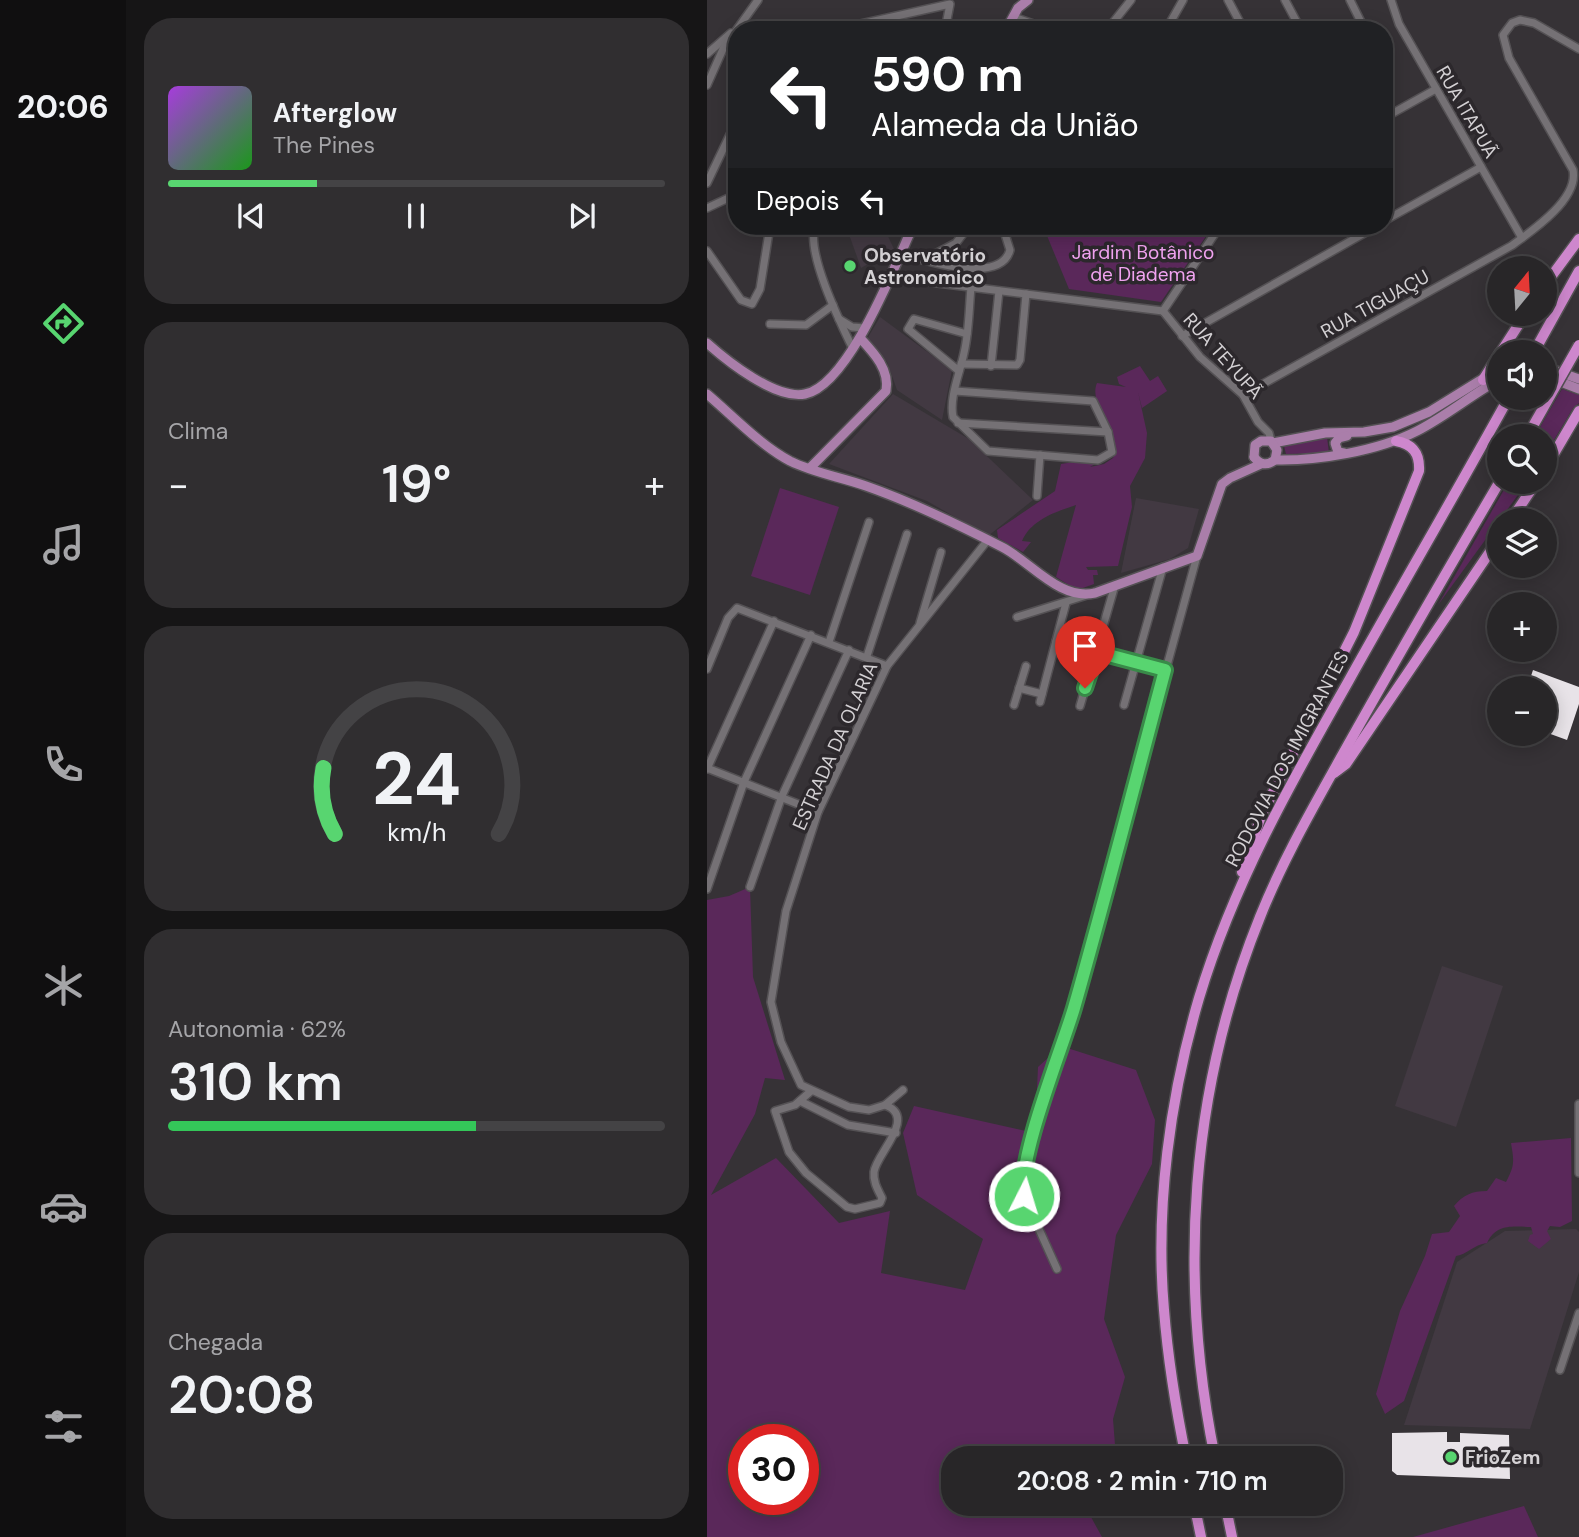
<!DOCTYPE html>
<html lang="pt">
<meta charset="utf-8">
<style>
:root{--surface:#282628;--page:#302e30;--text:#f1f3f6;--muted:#a5a5a8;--line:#444345;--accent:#58d570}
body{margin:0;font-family:"DM Sans",sans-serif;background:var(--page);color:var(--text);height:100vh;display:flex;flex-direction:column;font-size:26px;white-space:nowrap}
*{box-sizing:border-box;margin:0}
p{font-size:23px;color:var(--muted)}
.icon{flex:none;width:38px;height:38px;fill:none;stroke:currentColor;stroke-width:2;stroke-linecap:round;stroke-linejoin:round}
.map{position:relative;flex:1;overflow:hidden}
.panel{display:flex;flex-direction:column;gap:18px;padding:18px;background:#161516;width:581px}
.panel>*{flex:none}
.hud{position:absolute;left:21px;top:21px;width:665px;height:214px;border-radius:28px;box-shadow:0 4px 18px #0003,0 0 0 2px var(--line);background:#202124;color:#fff;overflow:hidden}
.needle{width:46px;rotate:18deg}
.controls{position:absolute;left:780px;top:256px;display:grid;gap:14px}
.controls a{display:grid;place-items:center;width:70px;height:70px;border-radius:50%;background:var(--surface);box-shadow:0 4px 18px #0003,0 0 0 2px var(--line);font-size:35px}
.speed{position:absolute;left:21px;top:1424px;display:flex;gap:14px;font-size:35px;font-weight:700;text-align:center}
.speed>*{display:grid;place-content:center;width:91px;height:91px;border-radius:50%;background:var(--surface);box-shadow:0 4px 18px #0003,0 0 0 2px var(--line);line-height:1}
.speed .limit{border:10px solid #d22;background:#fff;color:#111}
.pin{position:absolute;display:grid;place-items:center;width:60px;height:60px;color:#fff;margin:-72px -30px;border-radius:50% 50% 50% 0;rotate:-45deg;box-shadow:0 0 7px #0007}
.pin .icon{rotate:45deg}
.me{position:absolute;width:77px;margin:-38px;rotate:5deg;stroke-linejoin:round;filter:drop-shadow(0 0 5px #0008)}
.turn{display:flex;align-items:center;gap:24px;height:147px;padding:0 28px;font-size:32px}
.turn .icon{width:91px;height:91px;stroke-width:2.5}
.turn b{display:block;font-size:49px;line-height:60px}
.then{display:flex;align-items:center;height:66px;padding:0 28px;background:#0003;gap:14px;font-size:26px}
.big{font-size:52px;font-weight:600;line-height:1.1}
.panel .widget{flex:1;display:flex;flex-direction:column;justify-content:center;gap:10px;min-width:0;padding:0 24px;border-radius:28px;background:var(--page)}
.panel .dial{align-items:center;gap:0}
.dial svg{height:182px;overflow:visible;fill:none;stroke:var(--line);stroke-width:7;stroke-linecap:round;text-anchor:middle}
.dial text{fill:var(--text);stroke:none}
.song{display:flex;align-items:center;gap:21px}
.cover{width:84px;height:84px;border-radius:10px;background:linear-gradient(135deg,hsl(280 70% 55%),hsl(120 70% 35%))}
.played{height:7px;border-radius:4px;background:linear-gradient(90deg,var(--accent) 30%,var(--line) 30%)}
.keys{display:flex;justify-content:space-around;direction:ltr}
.heat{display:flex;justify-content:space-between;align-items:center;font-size:38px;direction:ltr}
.charge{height:10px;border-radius:5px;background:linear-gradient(90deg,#34c759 62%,var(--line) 0)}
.trip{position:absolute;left:234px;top:1446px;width:402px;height:70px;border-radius:28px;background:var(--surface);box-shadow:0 4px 18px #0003,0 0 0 2px var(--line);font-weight:600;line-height:70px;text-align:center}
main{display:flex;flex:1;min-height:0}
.tabs{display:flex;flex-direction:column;width:126px;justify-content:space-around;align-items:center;background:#100f10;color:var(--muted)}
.tabs .icon{width:49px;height:49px}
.tabs .active{color:var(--accent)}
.tabs b{font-size:32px;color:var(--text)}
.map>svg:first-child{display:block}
.built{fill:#423942}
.green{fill:#5a285a;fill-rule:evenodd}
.building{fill:#e8e3e8}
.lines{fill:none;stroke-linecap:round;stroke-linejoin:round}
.minor-casing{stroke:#545154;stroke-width:10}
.major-casing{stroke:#545154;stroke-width:12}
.highway-casing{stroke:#545154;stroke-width:13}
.minor{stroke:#757175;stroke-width:7}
.major{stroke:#aa7eaa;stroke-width:9}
.highway{stroke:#ce87cd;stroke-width:10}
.highway-bridge-casing{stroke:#545154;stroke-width:13;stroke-linecap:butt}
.highway-bridge{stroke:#ce87cd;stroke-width:10}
.route-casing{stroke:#398a49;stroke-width:18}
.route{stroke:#58d570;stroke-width:12}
.poi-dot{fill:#58d570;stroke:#2c282c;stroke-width:2.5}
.labels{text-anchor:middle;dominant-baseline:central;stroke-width:7;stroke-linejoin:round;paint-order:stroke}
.street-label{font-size:19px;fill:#d4d1d4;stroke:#2c282c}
.park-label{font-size:19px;fill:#f1a3f0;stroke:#2c282c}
.poi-label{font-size:19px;font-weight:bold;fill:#d4d1d4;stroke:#2c282c;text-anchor:start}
</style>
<main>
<nav class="tabs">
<b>20:06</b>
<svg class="icon active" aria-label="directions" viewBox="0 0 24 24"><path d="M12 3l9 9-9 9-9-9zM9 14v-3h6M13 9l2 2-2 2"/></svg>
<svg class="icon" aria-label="music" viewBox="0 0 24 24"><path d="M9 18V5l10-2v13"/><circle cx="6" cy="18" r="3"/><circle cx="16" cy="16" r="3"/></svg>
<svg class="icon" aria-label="phone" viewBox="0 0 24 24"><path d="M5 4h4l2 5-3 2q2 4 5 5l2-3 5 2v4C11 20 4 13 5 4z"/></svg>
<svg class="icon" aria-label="climate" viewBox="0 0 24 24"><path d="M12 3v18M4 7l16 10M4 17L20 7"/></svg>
<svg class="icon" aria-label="car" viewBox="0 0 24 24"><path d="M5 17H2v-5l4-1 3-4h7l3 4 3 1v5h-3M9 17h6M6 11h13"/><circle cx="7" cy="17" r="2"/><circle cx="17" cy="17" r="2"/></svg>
<svg class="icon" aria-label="filters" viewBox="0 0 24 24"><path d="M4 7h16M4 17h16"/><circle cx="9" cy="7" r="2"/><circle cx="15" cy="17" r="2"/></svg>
</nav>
<section class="panel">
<div class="widget">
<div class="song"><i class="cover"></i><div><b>Afterglow</b><p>The Pines</p></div></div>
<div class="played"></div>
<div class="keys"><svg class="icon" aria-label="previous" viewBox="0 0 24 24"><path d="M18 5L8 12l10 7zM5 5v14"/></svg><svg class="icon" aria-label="pause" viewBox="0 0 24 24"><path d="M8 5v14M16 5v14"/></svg><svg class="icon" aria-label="next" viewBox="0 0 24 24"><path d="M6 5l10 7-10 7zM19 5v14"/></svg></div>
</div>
<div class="widget"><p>Clima</p>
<div class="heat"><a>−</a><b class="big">19°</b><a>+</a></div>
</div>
<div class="widget dial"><svg viewBox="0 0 100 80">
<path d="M14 69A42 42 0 1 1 86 69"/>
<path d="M14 69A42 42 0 0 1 9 40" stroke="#58d570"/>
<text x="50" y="56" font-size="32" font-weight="700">24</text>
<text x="50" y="72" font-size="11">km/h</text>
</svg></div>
<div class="widget"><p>Autonomia · 62%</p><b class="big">310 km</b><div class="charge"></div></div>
<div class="widget"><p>Chegada</p><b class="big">20:08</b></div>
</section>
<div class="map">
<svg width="872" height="1537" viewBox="0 0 872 1537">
<rect width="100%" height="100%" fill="#363236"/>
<g class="built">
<path d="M139 226H176L187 249 154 268Z"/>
<path d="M173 317 245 370 235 420 190 390 180 362 160 339Z"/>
<path d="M186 394 262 439 326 500 281 536 220 501 122 464Z"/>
<path d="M429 498 492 509 481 548 463 559 414 573Z"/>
<path d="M735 966 796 986 749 1127 688 1106Z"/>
<path d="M869 1229 872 1232V1272L823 1429 697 1425 750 1262 798 1231Z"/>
</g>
<g class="green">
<path d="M336 226H506L454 302 362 289Z"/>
<path d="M433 366 443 381 451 376 460 391 435 408 431 392 440 433 438 458 423 486 425 507 411 566 379 567 381 570H390L391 575H386L387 584 370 590 349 577 369 505C348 512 324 520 315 541L324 542 316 552 291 538 290 530 348 491 354 464 367 462 388 464 383 467 397 464 406 458C418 434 380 406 390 383L419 387 412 384 410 377Z"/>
<path d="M855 389 872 395V403L866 408 838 455V436H828Z"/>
<path d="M620 437 622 453 579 454 577 446Z"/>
<path d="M802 481H821L731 605Z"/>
<path d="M73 488 132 507 103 595 44 576Z"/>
<path d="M43 887 46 977 78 1080 58 1078 48 1114 4 1195 69 1158 132 1223 183 1211 174 1273 258 1290 276 1239 210 1195 196 1133 207 1106 328 1133 331 1067 354 1046 429 1070 448 1120 445 1164 409 1235 397 1319 418 1377 406 1419 409 1458H247V1503H394L384 1517 395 1537H0V900L22 896ZM37 1440H96V1500H37Z"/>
<path d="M864 1138 865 1221 853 1227 843 1226 840 1231 844 1239 832 1249 821 1241 823 1235 826 1234 824 1227C804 1226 789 1224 780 1243 766 1245 761 1254 749 1256L697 1401 678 1414 669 1394 693 1311 718 1256 725 1234 742 1232 753 1216 747 1206C756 1195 765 1191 780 1191L789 1178 799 1182C808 1165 807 1161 804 1143Z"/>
<path d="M817 1506 831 1537H706Z"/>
</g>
<g class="building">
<path d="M826 670 872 687V704L860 740 838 732V688H820Z"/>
<path d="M740 1432V1442H753V1433L802 1435 803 1479 690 1475 685 1471V1433Z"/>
</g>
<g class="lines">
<g class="minor-casing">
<g id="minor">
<path d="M521 0 537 30"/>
<path d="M578 0 594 30"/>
<path d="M643 0 658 30"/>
<path d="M684 0 692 24 815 238"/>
<path d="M307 17 343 30"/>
<path d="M127 30 243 4 238 30"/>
<path d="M400 30 424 0"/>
<path d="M459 30 476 0"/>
<path d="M0 54 24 33"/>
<path d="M0 85 16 49 51 0"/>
<path d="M677 118 729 89"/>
<path d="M0 183 30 120"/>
<path d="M0 208 30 194"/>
<path d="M677 221 774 167"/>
<path d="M108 226C99 253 133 322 146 349"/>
<path d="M0 251 34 300 45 304 53 289 63 226"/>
<path d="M192 255 217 260 249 243 262 226"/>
<path d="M217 260C238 266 295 280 303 250L297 231"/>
<path d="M182 277 456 311"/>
<path d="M456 311 493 357 536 395 551 422 562 433 564 441"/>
<path d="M456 311 513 226"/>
<path d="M132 319 145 327 158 328"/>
<path d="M63 324 99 325 126 305"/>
<path d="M475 336 670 226"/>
<path d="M254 364 310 365 313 360 319 294"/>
<path d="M284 366 292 291"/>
<path d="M252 371 201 329 207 319 260 334"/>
<path d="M248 391 386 401 401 432 405 452 391 460 281 451 246 417C242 397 253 373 257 353 262 332 262 309 264 287"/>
<path d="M536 395 804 246C825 231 872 199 866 170L802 58 796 35 805 23 813 20 827 23 872 49"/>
<path d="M251 423 401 432"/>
<path d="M330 496 333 455"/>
<path d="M310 617 380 595"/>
<path d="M213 623 234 552"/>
<path d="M349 641 458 670"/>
<path d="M122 642 162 522"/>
<path d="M160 656 200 534"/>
<path d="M0 669 21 618 30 608 180 666"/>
<path d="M312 688 335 694"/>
<path d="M333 702 359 603"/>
<path d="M307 705 319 666"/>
<path d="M417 705 456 567"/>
<path d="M373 706 408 585"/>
<path d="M0 768 111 812"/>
<path d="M0 769 67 621"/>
<path d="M43 887 75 796 142 650"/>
<path d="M0 889 37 782 104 635"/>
<path d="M196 1090 178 1105 162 1110 142 1107 94 1085 74 1042 64 1002 79 911 111 812 180 666 280 541"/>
<path d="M104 1091 88 1105 68 1111 82 1152 99 1173 140 1207 148 1209 173 1203 175 1198C171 1190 166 1182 167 1172 169 1154 211 1117 178 1105"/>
<path d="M93 1101 141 1125 189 1133"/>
<path d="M872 1104V1173"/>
<path d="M350 1269 317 1196 316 1179 366 1009 490 556"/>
<path d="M853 1370 872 1313"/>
</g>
</g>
<g class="major-casing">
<g id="major">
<path d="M299 30 311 8 321 0"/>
<path d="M0 343C20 361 69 400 98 394 142 385 188 265 206 226"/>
<path d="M838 367 872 379"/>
<path d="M838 376 872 389"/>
<path d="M0 394C26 416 53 445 83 461 107 473 134 477 159 486 205 502 252 525 295 547 324 562 353 601 388 593L490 556 515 484 523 478 554 464"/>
<path d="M566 443 618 433 657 432 686 427 722 412 793 368"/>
<path d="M637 453 631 452 628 443 632 438 640 436"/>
<path d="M547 457C553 465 560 466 568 460 611 461 671 451 710 431 739 416 764 395 793 379"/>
<path d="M547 457 548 445 554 441H564L570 450 568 460"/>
<path d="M103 468 179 391C183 370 167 353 154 339"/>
</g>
</g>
<g class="highway-casing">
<g id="highway">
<path d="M838 285 872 239"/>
<path d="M794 352 819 313"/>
<path d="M827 352 872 271"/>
<path d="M776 380 793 353"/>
<path d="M838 469 872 411"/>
<path d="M804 520 830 481"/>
<path d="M627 773 639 764 793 537"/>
<path d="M535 872 554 816 647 632 712 471C713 454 706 444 689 441"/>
<path d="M479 1458C469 1409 461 1360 457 1310 448 1207 463 1097 492 998 526 885 583 784 641 682 694 587 749 493 802 397"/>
<path d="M508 1458C471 1276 483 1090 553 917 576 859 607 806 637 752 688 661 740 571 793 481"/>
<path d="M487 1503 494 1537"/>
<path d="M518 1503 525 1537"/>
</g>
</g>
<use href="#minor" class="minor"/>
<use href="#major" class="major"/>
<use href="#highway" class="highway"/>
<g class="highway-bridge-casing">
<path id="highway-bridge" d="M826 426 872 345"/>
</g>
<use href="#highway-bridge" class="highway-bridge"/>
</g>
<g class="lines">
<g class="route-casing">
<path id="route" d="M317 1196C310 1159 355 1049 367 1008 399 896 428 782 458 670L390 652 378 688"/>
</g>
<use href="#route" class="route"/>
</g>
<g class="poi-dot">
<circle cx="143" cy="266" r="7"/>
<circle cx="744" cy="1457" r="7"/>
</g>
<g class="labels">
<g class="street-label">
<text transform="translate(760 112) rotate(60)">RUA ITAPUÃ</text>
<text transform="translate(668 304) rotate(-29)">RUA TIGUAÇU</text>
<text transform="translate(516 356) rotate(48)">RUA TEYUPÃ</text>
<text transform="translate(128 746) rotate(-66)">ESTRADA DA OLARIA</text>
<text transform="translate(580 759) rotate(-62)">RODOVIA DOS IMIGRANTES</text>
</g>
<g class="park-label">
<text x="436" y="252">Jardim Botânico<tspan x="436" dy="22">de Diadema</tspan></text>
</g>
<g class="poi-label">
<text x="157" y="255">Observatório<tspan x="157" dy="22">Astronomico</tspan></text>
<text x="758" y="1457">FrioZem</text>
</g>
</g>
</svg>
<div class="controls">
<a><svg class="needle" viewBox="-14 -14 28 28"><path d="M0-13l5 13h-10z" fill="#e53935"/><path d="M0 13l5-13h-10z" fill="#a5a5a8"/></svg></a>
<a><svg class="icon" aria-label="sound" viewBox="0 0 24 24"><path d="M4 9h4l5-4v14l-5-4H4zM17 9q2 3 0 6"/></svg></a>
<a><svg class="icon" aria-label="search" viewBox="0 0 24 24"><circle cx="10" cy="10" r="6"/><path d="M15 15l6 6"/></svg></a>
<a><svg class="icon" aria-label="layers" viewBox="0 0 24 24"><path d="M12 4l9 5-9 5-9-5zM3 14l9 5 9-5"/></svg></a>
<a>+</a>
<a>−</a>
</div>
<div class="speed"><div class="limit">30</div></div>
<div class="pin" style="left:378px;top:688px;background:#d93025"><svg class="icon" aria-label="arrive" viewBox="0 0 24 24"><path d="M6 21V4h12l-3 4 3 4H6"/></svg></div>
<svg class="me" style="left:317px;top:1196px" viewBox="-20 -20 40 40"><circle r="17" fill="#58d570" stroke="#fff" stroke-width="3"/><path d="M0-11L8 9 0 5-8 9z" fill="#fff"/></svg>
<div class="trip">20:08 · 2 min · 710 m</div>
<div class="hud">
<div class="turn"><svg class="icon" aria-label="left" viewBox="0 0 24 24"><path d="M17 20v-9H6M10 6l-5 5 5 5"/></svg><div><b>590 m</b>Alameda da União</div></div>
<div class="then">Depois<svg class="icon" aria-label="left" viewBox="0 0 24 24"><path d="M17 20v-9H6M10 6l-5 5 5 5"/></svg></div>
</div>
</div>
</main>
